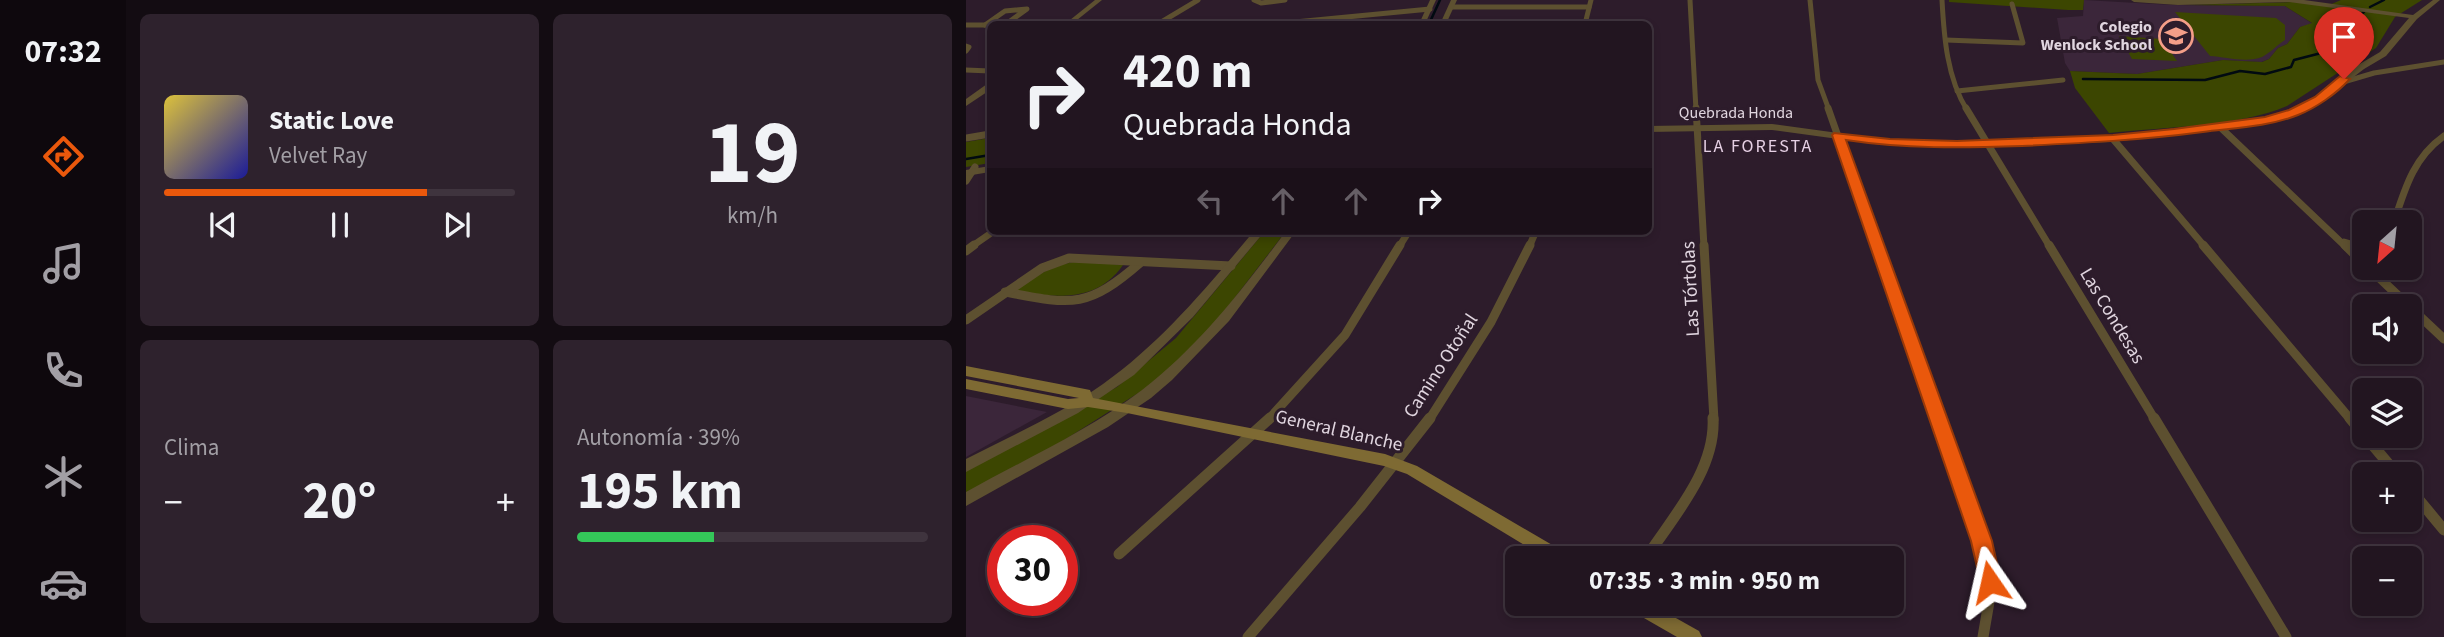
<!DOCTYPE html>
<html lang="es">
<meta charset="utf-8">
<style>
:root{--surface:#221520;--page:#2e222d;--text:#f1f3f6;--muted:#a29fa5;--line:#3f343e;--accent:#ea580c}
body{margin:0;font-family:"Source Sans 3",sans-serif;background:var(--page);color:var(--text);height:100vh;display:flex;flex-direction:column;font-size:26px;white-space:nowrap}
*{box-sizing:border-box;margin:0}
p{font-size:23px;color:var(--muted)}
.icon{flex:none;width:38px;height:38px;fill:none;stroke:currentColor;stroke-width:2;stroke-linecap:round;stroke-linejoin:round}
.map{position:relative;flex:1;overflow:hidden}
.sheet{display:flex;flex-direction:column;gap:14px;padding:14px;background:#130c12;width:840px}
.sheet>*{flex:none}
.top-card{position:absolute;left:21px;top:21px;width:665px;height:214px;border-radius:10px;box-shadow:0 4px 10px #0003,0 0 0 2px var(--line);background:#221520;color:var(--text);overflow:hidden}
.needle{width:46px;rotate:207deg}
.tools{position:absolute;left:1386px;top:210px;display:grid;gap:14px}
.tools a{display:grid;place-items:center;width:70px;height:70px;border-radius:10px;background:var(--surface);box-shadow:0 4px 10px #0003,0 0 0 2px var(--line);font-size:35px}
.speed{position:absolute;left:21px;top:525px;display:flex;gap:14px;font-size:35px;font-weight:700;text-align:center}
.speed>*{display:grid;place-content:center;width:91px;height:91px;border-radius:50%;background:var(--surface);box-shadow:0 4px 10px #0003,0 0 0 2px var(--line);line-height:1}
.speed .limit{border:10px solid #d22;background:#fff;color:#111}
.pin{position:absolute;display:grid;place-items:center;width:60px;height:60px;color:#fff;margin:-72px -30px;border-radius:50% 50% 50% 0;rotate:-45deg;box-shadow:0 0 7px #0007}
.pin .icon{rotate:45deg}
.me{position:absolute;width:77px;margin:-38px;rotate:349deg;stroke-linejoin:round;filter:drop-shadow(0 0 5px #0008)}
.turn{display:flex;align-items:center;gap:24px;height:147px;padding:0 21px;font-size:32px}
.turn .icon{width:91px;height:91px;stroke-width:2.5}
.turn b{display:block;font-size:49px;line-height:60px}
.lanes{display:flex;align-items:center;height:66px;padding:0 21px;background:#0003;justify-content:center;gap:35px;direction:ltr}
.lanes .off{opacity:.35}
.big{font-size:52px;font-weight:700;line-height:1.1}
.sheet .widget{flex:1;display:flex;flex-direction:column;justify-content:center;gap:10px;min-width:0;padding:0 24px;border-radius:10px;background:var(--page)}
.sheet .dial{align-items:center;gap:0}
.dial b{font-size:91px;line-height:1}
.song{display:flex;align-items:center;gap:21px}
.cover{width:84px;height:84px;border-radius:10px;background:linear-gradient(135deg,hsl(50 70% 55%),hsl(240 70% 35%))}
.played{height:7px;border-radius:4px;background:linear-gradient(90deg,var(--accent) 75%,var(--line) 75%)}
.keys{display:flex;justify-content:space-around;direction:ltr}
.heat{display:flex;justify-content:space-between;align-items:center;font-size:38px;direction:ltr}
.charge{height:10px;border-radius:5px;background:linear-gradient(90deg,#34c759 39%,var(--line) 0)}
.sheet .tiles{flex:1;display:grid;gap:14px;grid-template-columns:repeat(2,1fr)}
.trip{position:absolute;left:539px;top:546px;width:399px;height:70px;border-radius:10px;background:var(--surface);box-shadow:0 4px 10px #0003,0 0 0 2px var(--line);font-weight:700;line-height:70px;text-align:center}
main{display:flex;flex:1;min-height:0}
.dock{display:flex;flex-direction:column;width:126px;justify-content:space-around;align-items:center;background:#0e080d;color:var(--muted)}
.dock .icon{width:49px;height:49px}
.dock .selected{color:var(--accent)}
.dock b{font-size:32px;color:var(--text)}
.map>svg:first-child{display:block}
.built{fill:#3b263a}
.green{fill:#3c4601}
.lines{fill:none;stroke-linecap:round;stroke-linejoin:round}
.stream{stroke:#010a11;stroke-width:2.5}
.minor-far3{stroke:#5d5030;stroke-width:5}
.minor-far2{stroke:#5d5030;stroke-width:7}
.minor-far1{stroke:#5d5030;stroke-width:9}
.minor{stroke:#5d5030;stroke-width:11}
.tertiary{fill:#5d5030;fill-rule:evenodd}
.secondary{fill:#7e6a33;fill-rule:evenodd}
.route{fill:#ea580c;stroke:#983908;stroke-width:2}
.labels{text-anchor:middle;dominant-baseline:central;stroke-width:6;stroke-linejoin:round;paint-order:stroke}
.far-poi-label{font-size:16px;font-weight:bold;fill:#e0d5df;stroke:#2d1c2b;text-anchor:end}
.far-street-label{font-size:16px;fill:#e0d5df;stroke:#2d1c2b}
.far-neighbourhood-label{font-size:18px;letter-spacing:2px;fill:#e6d0e4;stroke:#2d1c2b}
.street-label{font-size:19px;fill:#e0d5df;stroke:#2d1c2b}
</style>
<main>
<nav class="dock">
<b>07:32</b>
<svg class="icon selected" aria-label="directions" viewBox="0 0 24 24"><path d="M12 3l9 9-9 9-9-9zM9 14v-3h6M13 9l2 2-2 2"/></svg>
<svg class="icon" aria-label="music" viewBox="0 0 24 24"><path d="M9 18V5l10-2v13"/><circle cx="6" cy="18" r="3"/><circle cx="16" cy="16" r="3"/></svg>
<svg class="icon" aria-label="phone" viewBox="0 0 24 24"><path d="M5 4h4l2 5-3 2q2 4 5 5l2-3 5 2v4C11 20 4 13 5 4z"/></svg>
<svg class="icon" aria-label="climate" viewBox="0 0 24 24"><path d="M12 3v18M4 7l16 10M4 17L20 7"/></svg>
<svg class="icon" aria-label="car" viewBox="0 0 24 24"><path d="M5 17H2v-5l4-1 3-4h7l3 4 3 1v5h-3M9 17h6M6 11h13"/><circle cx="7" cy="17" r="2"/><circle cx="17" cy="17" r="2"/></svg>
</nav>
<section class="sheet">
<div class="tiles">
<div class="widget">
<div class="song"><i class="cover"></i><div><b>Static Love</b><p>Velvet Ray</p></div></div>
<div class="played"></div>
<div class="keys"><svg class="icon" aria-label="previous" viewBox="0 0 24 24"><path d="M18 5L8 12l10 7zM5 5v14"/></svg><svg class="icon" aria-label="pause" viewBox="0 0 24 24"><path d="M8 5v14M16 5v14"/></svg><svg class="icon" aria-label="next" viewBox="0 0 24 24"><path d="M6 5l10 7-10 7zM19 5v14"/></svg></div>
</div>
<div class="widget dial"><b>19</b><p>km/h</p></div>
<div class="widget"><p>Clima</p>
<div class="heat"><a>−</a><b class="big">20°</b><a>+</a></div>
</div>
<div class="widget"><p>Autonomía · 39%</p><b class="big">195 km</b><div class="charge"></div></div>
</div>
</section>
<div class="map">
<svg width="1478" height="637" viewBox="0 0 1478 637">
<rect width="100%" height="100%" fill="#2d1c2b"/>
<g class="built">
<path d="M1118 0 1206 5 1319 6 1347 24 1334 27 1321 44 1312 48 1303 59 1295 62 1257 60 1171 74 1104 71 1099 63 1091 18 1117 16Z"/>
<path d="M0 396 81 412 0 457Z"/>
</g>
<g class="green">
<path d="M983 0H1118L1117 10H1102L983 2Z"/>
<path d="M1375 0H1456L1429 17 1410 48 1321 106C1272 127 1197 127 1143 133L1109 88 1104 71 1171 74 1257 60 1296 62 1303 59 1312 48 1321 44 1334 27 1346 23 1319 6 1217 5 1327 2 1361 6Z"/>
<path d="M1209 12 1310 18 1319 25V40C1311 45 1304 53 1296 57 1281 63 1259 57 1244 56Z"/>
<path d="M1153 36 1196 39 1211 61 1166 59Z"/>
<path d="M24 138V163L0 167V142Z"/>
<path d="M299 231H320L237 339 199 376 92 444 0 494V471L151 387 210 338Z"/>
<path d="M114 261 157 265C129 305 88 296 46 292 69 276 87 264 114 261Z"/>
</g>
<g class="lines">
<g class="stream">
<path d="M1404 7 1418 0"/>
<path d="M463 24 474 0"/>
<path d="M1117 79 1239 80 1274 71 1299 74 1325 67 1328 60 1363 51 1370 43 1385 38 1384 29 1392 25 1390 18 1398 12"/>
<path d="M0 159 24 155"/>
</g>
<g class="minor-far3">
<path d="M288 0 295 3 319 0"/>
<path d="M724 0 730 110"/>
<path d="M844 0 852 80 863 110"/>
<path d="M976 0C978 37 981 78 1001 110"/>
<path d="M485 7H623"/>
<path d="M170 24H194"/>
<path d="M192 24 232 0"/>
<path d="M308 24 464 9"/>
<path d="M619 24 625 0"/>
<path d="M0 25H23"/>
<path d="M19 25 39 11 61 9 40 24"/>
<path d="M980 40 1057 43 1046 4"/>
<path d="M0 46 3 47 0 51"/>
<path d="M0 70 24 71"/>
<path d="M1374 83 1408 73 1478 62"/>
<path d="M991 91 1097 80"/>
</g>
<g class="minor-far2">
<path d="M730 108 738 247"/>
<path d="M862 108 911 247"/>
<path d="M1000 108 1084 247"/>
<path d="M1254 127 1380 247"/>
<path d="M0 138 24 134"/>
<path d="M1147 139 1239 247"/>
<path d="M0 181 9 167"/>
<path d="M1428 222C1439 188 1448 157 1478 136"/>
<path d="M1378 242 1395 247"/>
<path d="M5 247 28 231"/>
<path d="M433 247 443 231"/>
<path d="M563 247 570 231"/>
</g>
<g class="minor-far1">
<path d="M738 245 748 420"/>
<path d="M911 245 973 420"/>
<path d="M1083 245 1189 420"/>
<path d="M1237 245 1385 420"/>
<path d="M1379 245 1398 264"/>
<path d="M1390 245 1398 248"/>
<path d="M0 251 8 245"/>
<path d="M1403 268 1443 306"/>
<path d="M39 292C107 305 121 309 175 262"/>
<path d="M1444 307 1478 339"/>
<path d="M0 320 76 268 103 258 265 266"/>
<path d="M302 420 379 335 434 245"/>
<path d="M463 420 525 322 564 245"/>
</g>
<g class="minor">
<path d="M972 418 1020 554 1024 596 1017 637"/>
<path d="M1188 418 1320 637"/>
<path d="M1384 418 1398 435"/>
<path d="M1399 436 1431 474"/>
<path d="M1444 489 1478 530"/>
<path d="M153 554 304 418"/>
<path d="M680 558C706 518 750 470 747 418"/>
<path d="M282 637 394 507 464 418"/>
</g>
<g class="tertiary">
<path d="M129 0H136L106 24H99Z"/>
<path d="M464 0H470L459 24H453Z"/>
<path d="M485 0H491L480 24H474Z"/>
<path d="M1165 0H1338L1447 15 1467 0H1474L1451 19 1420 56 1398 69 1356 101 1330 115 1300 123 1147 142 991 147 916 145 806 130 682 132V126L806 124 916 139 991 141 1147 136 1300 117 1324 111 1350 97 1392 65 1414 52 1443 18 1323 2 1212 5 1168 2Z"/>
<path d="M21 84H24V90L0 106V99Z"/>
<path d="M24 166V172L0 176V170Z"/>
<path d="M288 231H299L227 317 168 375 112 413 0 472V459C46 435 95 414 137 384 196 342 242 286 288 231Z"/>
<path d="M320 231H330L263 321 206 380 185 398 142 427 0 506V492C59 459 122 431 176 390 233 346 277 289 320 231Z"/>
</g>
<g class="secondary">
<path d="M0 366 119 389 124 390 127 398 419 454 451 466 600 553 602 558H580L441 474 418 466 161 413 122 407 102 409 0 389V379L102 399 113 398 0 376Z"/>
<path d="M662 604H685L733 631 736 637H711L664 610Z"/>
</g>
</g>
<path class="route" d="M1374 76 1384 79C1370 94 1350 108 1332 115 1302 127 1268 128 1237 132 1177 140 1117 143 1056 146 997 148 939 149 880 140L1026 541 1035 582 1032 589 1024 592 1016 589 1005 541 866 135 868 133 924 139 991 141 1147 135 1208 129 1299 117 1323 110 1349 97Z"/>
<defs>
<g id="school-ring" transform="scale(1.75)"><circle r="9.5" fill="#2d1c2b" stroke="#f49e88" stroke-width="1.5"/><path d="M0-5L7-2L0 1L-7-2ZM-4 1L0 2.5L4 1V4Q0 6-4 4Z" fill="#f49e88"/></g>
</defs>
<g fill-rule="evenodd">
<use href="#school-ring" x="1210" y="36"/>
</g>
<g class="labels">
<g class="far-poi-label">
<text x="1186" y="27">Colegio<tspan x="1186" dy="18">Wenlock School</tspan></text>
</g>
<g class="far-street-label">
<text x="770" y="113">Quebrada Honda</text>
</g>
<g class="far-neighbourhood-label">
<text x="792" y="146">LA FORESTA</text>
</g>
<g class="street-label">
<text transform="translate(725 289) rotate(-93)">Las Tórtolas</text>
<text transform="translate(1146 316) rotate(59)">Las Condesas</text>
<text transform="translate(475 366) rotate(-57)">Camino Otoñal</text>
<text transform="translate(373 431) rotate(13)">General Blanche</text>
</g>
</g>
</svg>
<div class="tools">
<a><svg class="needle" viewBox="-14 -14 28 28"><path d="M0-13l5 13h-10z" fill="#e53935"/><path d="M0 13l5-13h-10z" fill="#a29fa5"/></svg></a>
<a><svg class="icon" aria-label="sound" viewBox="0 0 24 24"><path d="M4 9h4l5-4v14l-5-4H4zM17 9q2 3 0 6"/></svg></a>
<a><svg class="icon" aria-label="layers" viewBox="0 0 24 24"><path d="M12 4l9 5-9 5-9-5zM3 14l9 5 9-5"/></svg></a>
<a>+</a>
<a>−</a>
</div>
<div class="speed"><div class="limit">30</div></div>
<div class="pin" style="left:1378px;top:79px;background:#d93025"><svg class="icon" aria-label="arrive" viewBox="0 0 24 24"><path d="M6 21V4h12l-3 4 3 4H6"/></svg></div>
<svg class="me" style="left:1024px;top:582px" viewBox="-20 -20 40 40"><path d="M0-17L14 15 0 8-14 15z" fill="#ea580c" stroke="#fff" stroke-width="4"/></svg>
<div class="trip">07:35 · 3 min · 950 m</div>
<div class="top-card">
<div class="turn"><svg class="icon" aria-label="right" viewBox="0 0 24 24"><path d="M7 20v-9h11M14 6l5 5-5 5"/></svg><div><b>420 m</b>Quebrada Honda</div></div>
<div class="lanes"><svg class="icon off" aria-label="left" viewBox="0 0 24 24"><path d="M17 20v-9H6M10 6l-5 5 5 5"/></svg><svg class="icon off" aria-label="ahead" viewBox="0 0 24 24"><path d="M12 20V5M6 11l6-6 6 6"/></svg><svg class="icon off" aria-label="ahead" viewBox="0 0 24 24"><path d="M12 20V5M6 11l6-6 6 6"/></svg><svg class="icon" aria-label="right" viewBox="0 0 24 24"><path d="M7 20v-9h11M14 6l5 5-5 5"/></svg></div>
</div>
</div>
</main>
